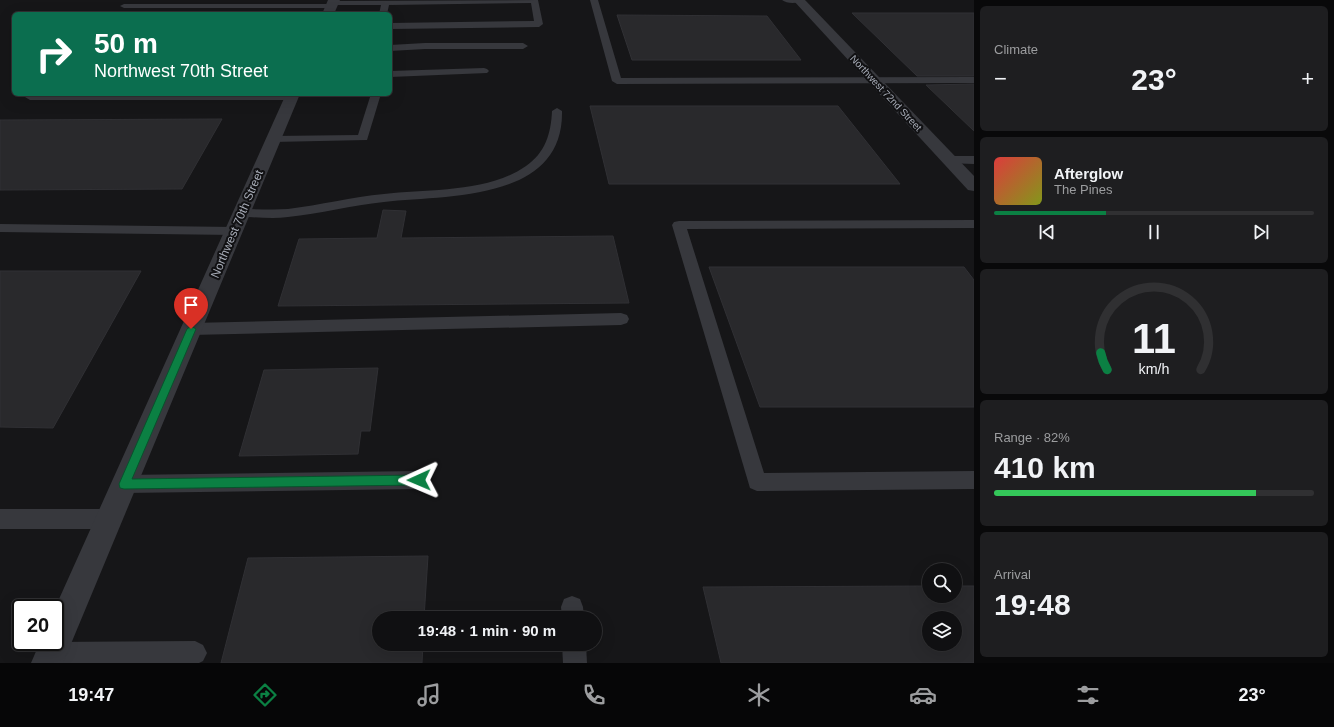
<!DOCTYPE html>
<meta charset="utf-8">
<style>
:root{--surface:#101012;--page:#1e1e20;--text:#f1f3f6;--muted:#9c9d9f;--line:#303032;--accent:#0b8043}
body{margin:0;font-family:Helvetica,sans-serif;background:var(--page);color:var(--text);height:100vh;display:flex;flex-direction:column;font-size:15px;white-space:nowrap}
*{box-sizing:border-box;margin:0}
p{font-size:13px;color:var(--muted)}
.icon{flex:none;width:22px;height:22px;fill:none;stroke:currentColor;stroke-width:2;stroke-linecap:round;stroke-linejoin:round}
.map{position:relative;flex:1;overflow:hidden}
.side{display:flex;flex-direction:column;gap:6px;padding:6px;background:#09090a;width:360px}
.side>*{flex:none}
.banner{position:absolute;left:12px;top:12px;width:380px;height:84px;border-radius:6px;box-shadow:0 4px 16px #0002,0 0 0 1px var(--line);background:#0b6e4f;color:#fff;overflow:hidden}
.controls{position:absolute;left:922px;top:563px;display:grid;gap:8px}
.controls a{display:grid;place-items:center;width:40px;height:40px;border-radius:50%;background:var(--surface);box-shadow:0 4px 16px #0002,0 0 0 1px var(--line);font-size:20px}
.speed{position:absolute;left:12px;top:599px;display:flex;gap:8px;font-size:20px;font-weight:700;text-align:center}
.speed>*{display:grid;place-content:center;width:52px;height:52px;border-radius:50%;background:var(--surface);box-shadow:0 4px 16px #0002,0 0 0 1px var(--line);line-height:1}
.speed .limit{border:2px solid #111;border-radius:6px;background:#fff;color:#111}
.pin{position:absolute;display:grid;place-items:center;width:34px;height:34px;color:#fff;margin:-41px -17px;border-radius:50% 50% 50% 0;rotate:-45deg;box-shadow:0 0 4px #0007}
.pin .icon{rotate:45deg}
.me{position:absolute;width:44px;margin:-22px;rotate:269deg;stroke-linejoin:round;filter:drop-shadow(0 0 3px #0008)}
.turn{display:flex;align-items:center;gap:14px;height:84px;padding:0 16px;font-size:18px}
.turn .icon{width:52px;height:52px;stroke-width:2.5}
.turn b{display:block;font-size:28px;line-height:34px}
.big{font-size:30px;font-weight:700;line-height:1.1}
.side .card{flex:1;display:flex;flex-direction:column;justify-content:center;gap:6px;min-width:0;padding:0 14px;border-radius:6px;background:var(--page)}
.side .dial{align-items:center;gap:0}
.dial svg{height:104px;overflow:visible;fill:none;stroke:var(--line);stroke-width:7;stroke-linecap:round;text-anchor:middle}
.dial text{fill:var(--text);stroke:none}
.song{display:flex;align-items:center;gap:12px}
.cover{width:48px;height:48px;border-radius:6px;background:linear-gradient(135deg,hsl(0 70% 55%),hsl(70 70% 35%))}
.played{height:4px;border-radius:2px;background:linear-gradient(90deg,var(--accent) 35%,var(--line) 35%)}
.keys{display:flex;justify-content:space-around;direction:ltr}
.heat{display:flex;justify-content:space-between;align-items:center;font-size:22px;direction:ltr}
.charge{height:6px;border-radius:3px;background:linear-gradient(90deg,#34c759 82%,var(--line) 0)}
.trip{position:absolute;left:372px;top:611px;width:230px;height:40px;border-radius:20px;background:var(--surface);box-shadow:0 4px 16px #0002,0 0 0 1px var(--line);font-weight:700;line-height:40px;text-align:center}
.tab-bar{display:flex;height:64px;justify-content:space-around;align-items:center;background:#060607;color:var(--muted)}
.tab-bar .icon{width:28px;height:28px}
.tab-bar .selected{color:var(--accent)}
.tab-bar b{font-size:18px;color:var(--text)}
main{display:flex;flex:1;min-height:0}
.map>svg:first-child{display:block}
.building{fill:#29292c;stroke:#303034;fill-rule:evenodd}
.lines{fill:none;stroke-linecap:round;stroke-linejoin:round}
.lane{fill:#37383d;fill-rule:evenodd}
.street{fill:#37383d;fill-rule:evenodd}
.route{fill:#0b8043;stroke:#07532c}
.labels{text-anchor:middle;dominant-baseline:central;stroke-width:4;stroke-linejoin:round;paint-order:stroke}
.far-street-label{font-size:10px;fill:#a8adb8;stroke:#111113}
.street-label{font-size:12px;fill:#a8adb8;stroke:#111113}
</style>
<main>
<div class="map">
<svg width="974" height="663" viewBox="0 0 974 663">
<rect width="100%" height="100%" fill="#161618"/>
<g class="building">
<path d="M852 13H974V76H917Z"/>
<path d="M617 15 767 16 801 60H632Z"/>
<path d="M974 84V131L926 85Z"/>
<path d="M590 106H838L900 184H609Z"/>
<path d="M222 119 182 189 0 190V120Z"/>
<path d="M383 210 406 211 401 238 613 236 629 303 278 306 299 239 377 238Z"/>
<path d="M709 267H964L974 280V407H760Z"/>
<path d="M0 271H141L53 428 0 427Z"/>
<path d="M378 368 370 431H361L358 454 239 456 264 370Z"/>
<path d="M428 556 424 618H379V644H423L422 663H221L248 558Z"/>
<path d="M929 586V596H955V586H974V663H721L703 587ZM929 618H955V644H929Z"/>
</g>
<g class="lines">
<g class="lane">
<path d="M538 0 543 24 539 27 390 29V23L534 21 531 3 389 5 387 14H379L381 5H335L334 8H124L120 6 124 4H328L329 1H332Z"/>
<path d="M590 0H598L621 78 974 77V83L617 84 612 81Z"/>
<path d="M782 0H803C798 4 787 4 782 0Z"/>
<path d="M425 43H523L528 46 523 49H425L390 51V45Z"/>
<path d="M484 68 487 69 489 71 487 73 390 77V71Z"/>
<path d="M29 94H293L297 97 292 100H30L25 97Z"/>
<path d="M376 94 380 97 367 140 273 142 269 141 267 139 269 137 273 136 358 135 370 97 371 95Z"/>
<path d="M557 108 562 111C564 202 447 195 384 202 352 205 320 214 288 217 273 219 257 217 242 217L237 216 235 213 237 210 242 209C257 209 273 210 288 209 320 205 352 197 384 194 428 189 488 193 526 166 545 153 551 134 552 111Z"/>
<path d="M949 156H974V164L945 163 943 160 945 157Z"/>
<path d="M974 220V228L687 229 764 473 974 471V489L757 491 750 488 672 225 674 222 679 221Z"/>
<path d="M0 224 234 227 239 228 241 231 239 234 234 235 0 232Z"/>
<path d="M621 313 627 315 629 319 627 323 621 325 191 335 185 333 183 329 185 325 191 323Z"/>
<path d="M419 471 426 474 429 480 426 486 419 489 124 493 117 491 114 484 117 477 124 475Z"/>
<path d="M0 509H109L116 512 119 519 116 526 109 529H0Z"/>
<path d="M572 596 580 599 583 607 584 618H562L561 607 564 599Z"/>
<path d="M195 641 203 645 207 653 203 661 199 663H44L39 654 43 646 51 642Z"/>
<path d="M562 644H586L587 663H563Z"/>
</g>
<g class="street">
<path d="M328 0H340L334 14H322Z"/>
<path d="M793 0H805L974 176V191L968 190Z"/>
<path d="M286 94H300L63 663H31L40 642H55V608Z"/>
</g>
</g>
<path class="route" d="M191 326 196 329 132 479 419 475 423 476 425 480 423 483 419 485 124 489 120 488 119 484 187 329Z"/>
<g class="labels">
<g class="far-street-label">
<text transform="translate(886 93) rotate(47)">Northwest 72nd Street</text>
</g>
<g class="street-label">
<text transform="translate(237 224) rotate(-67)">Northwest 70th Street</text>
</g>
</g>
</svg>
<div class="controls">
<a><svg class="icon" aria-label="search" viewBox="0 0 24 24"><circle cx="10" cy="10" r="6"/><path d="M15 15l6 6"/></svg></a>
<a><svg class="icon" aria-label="layers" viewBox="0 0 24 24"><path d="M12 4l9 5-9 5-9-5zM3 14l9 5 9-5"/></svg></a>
</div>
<div class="speed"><div class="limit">20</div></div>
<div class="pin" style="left:191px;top:329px;background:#d93025"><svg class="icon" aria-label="arrive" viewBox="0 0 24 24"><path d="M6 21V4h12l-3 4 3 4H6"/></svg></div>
<svg class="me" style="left:419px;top:480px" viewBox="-20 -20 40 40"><path d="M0-17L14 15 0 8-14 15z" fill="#0b8043" stroke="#fff" stroke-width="4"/></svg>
<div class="trip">19:48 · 1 min · 90 m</div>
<div class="banner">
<div class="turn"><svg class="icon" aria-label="right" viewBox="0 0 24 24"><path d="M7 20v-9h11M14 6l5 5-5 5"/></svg><div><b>50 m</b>Northwest 70th Street</div></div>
</div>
</div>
<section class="side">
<div class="card"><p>Climate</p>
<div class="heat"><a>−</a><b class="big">23°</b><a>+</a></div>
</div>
<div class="card">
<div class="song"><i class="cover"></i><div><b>Afterglow</b><p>The Pines</p></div></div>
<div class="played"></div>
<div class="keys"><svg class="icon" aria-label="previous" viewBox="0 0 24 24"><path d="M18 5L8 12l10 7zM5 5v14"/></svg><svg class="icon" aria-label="pause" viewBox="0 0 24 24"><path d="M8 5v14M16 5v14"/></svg><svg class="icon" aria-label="next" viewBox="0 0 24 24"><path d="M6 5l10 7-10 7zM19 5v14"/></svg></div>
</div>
<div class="card dial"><svg viewBox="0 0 100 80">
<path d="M14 69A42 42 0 1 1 86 69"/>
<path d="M14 69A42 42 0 0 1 9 56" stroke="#0b8043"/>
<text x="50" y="56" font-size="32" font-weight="700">11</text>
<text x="50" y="72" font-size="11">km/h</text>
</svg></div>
<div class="card"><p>Range · 82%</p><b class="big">410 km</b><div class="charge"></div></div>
<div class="card"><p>Arrival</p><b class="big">19:48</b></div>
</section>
</main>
<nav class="tab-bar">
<b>19:47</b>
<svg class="icon selected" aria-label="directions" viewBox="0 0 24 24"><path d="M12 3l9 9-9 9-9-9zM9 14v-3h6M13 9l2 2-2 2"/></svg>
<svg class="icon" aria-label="music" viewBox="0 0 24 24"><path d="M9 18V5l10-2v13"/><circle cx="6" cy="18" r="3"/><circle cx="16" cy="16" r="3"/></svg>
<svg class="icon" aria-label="phone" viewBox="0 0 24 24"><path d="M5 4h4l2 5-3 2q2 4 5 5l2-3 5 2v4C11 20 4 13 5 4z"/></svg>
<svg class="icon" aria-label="climate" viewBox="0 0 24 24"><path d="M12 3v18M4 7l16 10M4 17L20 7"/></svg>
<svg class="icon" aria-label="car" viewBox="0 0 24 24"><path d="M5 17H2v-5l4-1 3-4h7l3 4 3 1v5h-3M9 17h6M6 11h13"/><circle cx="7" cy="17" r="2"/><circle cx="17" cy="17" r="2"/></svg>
<svg class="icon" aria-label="filters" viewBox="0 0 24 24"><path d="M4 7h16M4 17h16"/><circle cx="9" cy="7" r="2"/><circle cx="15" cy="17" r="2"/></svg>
<b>23°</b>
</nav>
